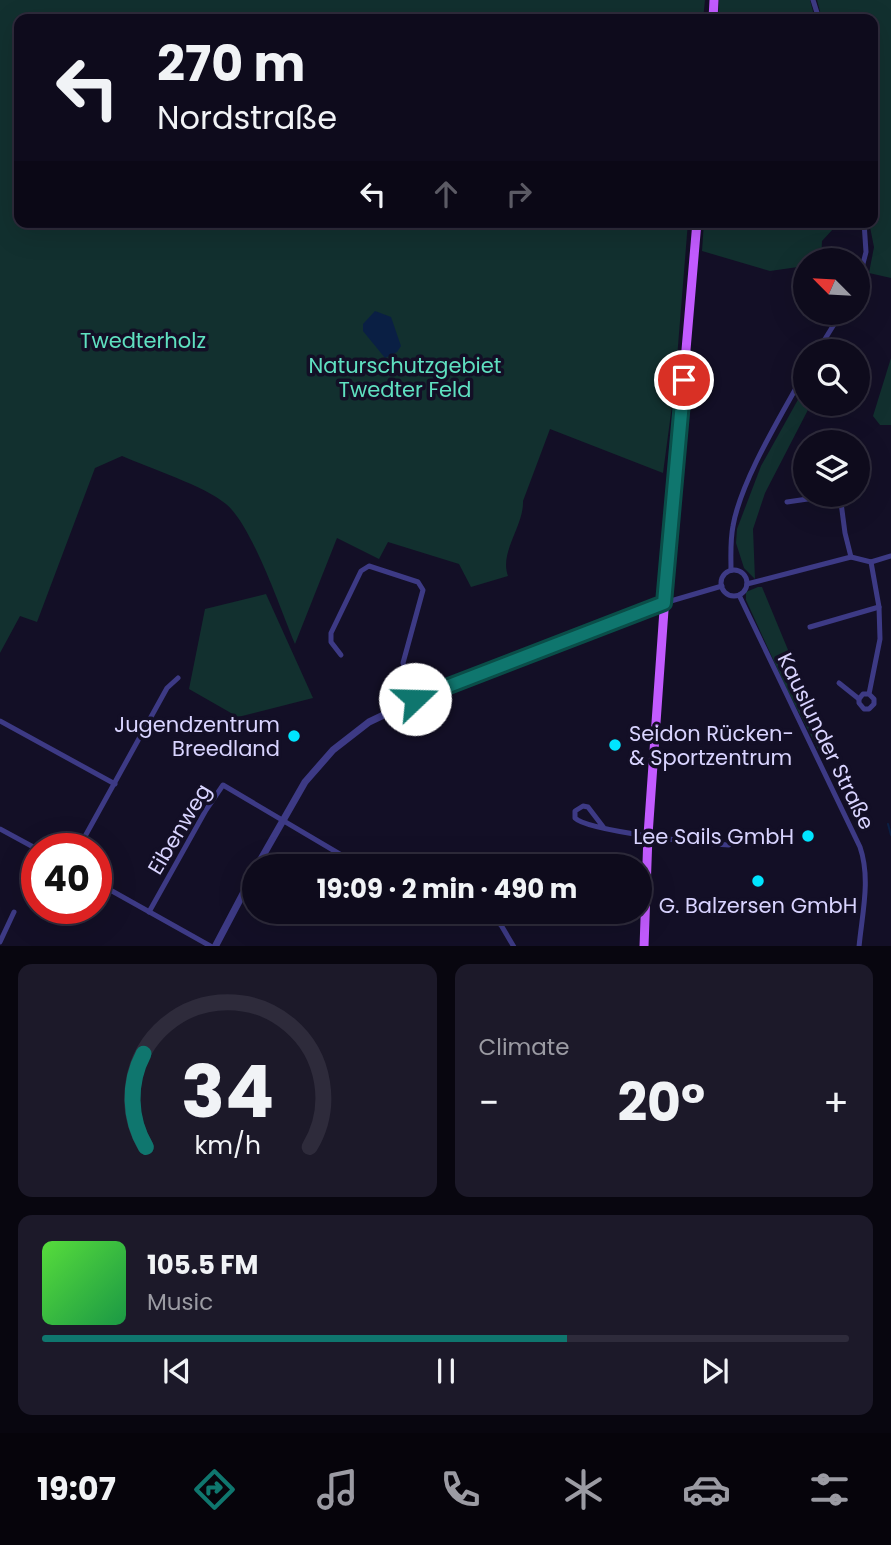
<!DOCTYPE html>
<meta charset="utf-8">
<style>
:root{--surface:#0e0b1c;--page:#1c1929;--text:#f1f3f6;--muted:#9b9ba3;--line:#2e2b3b;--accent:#0f766e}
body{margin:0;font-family:Poppins,sans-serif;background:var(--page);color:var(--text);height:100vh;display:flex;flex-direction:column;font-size:26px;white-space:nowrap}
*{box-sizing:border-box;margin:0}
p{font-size:23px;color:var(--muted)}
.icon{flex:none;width:38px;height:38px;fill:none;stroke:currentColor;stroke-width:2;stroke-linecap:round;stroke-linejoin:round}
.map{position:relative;height:946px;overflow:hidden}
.drawer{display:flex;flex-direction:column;gap:18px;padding:18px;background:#08060f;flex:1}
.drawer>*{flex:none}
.top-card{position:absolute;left:14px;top:14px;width:864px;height:214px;border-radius:14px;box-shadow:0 7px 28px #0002,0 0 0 2px var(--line);background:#0e0b1c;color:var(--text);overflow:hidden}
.needle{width:46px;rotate:294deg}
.tools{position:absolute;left:793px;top:248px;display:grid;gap:14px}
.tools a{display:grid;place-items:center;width:77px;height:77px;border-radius:50%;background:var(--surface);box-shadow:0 7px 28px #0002,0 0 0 2px var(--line);font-size:35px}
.speed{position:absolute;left:21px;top:833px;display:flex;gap:14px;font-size:35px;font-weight:700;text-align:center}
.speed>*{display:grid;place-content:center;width:91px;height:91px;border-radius:50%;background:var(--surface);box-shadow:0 7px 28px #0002,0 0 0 2px var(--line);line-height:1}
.speed .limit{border:10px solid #d22;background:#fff;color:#111}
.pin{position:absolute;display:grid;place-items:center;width:60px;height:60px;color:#fff;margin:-30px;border:4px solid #fff;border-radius:50%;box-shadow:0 2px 7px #0007}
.me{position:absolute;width:77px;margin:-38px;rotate:69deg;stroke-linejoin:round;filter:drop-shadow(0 0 5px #0008)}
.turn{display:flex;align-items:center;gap:24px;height:147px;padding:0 28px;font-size:32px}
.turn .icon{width:91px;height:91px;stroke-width:2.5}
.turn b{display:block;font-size:49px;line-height:60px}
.lanes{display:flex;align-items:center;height:66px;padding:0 28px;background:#0003;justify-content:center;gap:35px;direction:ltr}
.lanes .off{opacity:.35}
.big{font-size:52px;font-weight:700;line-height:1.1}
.drawer .widget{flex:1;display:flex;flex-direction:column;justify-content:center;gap:10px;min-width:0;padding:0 24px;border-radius:14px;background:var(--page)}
.drawer .dial{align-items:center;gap:0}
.dial svg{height:182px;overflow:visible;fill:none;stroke:var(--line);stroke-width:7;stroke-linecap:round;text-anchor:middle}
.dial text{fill:var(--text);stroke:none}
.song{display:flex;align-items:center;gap:21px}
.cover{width:84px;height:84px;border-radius:10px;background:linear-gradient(135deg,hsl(110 70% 55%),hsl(140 70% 35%))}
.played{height:7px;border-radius:4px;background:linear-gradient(90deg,var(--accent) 65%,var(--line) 65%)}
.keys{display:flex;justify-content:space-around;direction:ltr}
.heat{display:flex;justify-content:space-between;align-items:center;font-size:38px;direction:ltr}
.drawer .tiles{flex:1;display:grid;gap:18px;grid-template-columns:1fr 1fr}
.widget:last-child{grid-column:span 2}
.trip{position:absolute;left:242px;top:854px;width:410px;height:70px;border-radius:35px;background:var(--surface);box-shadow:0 7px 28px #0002,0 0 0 2px var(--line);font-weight:700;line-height:70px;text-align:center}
.tabs{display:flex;height:112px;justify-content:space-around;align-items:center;background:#06040b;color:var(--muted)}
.tabs .icon{width:49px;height:49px}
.tabs .active{color:var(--accent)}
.tabs b{font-size:32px;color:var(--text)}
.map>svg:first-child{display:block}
.green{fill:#12302f}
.water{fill:#0a1f44}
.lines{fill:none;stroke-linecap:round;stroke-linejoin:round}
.stream{stroke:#0a1f44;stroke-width:2}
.minor{stroke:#3d3a85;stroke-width:5}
.tertiary{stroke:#3d3a85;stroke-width:7}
.primary{stroke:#c25bff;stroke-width:9}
.route-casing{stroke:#0a4d48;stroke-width:18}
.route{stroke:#0f766e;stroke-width:12}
.poi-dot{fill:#00e5ff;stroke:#130f26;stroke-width:2.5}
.labels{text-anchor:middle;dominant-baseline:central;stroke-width:7;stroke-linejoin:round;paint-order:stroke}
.park-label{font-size:21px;fill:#5fe0c0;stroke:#130f26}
.poi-label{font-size:21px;fill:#d9d4ff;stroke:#130f26;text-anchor:end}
.street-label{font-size:21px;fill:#d9d4ff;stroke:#130f26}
</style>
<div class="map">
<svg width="891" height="947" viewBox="0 0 891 947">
<rect width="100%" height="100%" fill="#130f26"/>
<g class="green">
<path d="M0 0H705L703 19H19V222H688L675 383 663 473 550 429 523 501C524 526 499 552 508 576L471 587 459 564 388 542 379 559 337 538 295 644C281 611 252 525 226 504 205 486 149 468 122 456L95 468 37 622 20 616 0 653Z"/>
<path d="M719 0H810L815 19H718Z"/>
<path d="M817 0H891V278L869 273 874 247 869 222H873V19H822Z"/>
<path d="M704 222H859L860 229 834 228 822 241 821 261H805V266L770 271 702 251Z"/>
<path d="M891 358V425H880L873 416Z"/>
<path d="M800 396 805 398V404H811L765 493 753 529 755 579 744 568 736 543 737 529 761 466Z"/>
<path d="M758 587H762L829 749H818L787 690 746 600V592Z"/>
<path d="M266 594 313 698 238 717 189 689 205 609Z"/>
</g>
<path class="water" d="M375 311 391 317 401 346 397 352 385 358 363 331V324Z"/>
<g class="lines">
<path class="stream" d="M888 824 891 835"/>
<g class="minor">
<path d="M813 0 819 19"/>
<path d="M858 283 866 252 864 222"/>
<path d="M817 352 841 313"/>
<path d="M811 440 817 443"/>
<path d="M840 495 845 533 851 557"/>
<path d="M787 502 835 495"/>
<path d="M731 570C731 556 730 541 733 526 741 480 782 414 805 372"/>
<circle cx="734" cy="583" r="13"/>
<path d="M747 584 851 557 871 562 891 556"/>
<path d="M739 595 860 847C871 879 862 914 859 947"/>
<path d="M664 603 722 586"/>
<path d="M810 627 879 607"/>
<path d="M341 655 331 642V633L361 571 369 566 418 582 423 590 403 663 415 700"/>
<path d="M839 683 859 699"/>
<path d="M869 694H863L859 699V703L864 709H869L874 704V699L869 694 880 639 879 607 871 562"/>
<path d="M0 721 115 784"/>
<path d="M604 828 588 807 583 806 575 811V818C587 831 705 844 729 845"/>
<path d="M0 829 37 849"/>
<path d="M78 849 167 688 178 678"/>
<path d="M96 882 212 947"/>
<path d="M149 912 206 810 223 785 360 866"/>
<path d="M485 912 501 925 514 947"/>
<path d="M0 942 14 912"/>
</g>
<g class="tertiary">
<path d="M257 866 305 782 333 750 369 722 415 700 664 603"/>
<path d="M215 947 254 873"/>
</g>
<g class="primary">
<path d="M713 19 714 0"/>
<path d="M644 947 648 835 666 582 697 222"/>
</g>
</g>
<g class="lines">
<g class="route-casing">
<path id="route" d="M415 699 664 603 684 380"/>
</g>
<use href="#route" class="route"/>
</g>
<g class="poi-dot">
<circle cx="294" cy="736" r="7"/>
<circle cx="615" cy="745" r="7"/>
<circle cx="808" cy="836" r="7"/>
<circle cx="758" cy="881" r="7"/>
</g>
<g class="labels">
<g class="park-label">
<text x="143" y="340">Twedterholz</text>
<text x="405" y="365">Naturschutzgebiet<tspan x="405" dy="24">Twedter Feld</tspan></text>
</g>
<g class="poi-label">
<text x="280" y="724">Jugendzentrum<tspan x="280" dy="24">Breedland</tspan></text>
<text x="629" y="733" text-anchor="start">Seidon Rücken-<tspan x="629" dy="24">&amp; Sportzentrum</tspan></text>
<text x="794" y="836">Lee Sails GmbH</text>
<text x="758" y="905" text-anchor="middle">G. Balzersen GmbH</text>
</g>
<g class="street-label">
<text transform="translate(826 741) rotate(64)">Kauslunder Straße</text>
<text transform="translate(179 829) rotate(-59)">Eibenweg</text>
</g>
</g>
</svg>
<div class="tools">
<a><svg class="needle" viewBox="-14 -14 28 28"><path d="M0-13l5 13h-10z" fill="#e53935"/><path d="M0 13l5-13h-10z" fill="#9b9ba3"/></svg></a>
<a><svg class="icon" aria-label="search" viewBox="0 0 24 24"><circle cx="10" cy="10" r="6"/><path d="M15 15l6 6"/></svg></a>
<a><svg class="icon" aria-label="layers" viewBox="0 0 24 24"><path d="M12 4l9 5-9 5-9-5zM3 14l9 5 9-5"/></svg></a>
</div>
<div class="speed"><div class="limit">40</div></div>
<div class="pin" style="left:684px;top:380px;background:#d93025"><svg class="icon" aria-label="arrive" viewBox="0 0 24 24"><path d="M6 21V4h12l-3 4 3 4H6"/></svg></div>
<svg class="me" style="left:415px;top:699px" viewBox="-20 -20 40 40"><circle r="19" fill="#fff"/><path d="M0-13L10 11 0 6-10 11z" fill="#0f766e"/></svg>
<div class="trip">19:09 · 2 min · 490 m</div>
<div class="top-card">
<div class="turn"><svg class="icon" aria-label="left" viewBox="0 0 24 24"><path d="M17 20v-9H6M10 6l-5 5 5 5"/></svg><div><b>270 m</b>Nordstraße</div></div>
<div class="lanes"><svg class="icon" aria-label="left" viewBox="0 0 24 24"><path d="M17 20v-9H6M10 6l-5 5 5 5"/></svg><svg class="icon off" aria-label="ahead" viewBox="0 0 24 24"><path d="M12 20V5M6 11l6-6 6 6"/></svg><svg class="icon off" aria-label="right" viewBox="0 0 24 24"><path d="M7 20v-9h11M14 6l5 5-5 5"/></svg></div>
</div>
</div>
<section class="drawer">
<div class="tiles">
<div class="widget dial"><svg viewBox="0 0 100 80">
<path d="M14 69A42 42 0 1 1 86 69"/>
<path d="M14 69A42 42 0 0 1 13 28" stroke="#0f766e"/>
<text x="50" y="56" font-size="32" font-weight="700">34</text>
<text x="50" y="72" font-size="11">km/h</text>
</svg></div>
<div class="widget"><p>Climate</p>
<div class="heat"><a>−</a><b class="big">20°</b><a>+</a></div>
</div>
<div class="widget">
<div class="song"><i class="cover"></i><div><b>105.5 FM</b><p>Music</p></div></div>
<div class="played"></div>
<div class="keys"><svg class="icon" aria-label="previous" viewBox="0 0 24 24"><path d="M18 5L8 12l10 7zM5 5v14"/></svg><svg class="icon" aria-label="pause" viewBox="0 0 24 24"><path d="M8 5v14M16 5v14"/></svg><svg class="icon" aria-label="next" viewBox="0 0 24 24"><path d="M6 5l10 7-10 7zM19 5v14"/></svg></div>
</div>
</div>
</section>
<nav class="tabs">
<b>19:07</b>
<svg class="icon active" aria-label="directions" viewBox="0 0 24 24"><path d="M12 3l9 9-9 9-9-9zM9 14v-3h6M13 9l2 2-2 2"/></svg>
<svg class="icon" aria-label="music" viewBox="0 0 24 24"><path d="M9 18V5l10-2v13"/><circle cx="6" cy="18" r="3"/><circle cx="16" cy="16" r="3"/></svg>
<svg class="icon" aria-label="phone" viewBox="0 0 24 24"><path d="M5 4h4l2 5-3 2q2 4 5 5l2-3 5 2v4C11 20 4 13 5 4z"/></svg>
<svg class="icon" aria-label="climate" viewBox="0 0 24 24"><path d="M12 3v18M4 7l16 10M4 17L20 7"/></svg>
<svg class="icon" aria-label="car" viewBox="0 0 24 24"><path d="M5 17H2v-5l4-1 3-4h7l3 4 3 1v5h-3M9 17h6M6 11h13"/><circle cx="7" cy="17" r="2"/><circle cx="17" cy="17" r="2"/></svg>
<svg class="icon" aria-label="filters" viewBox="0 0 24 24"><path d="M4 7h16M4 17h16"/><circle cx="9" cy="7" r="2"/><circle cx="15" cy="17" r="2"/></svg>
</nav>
